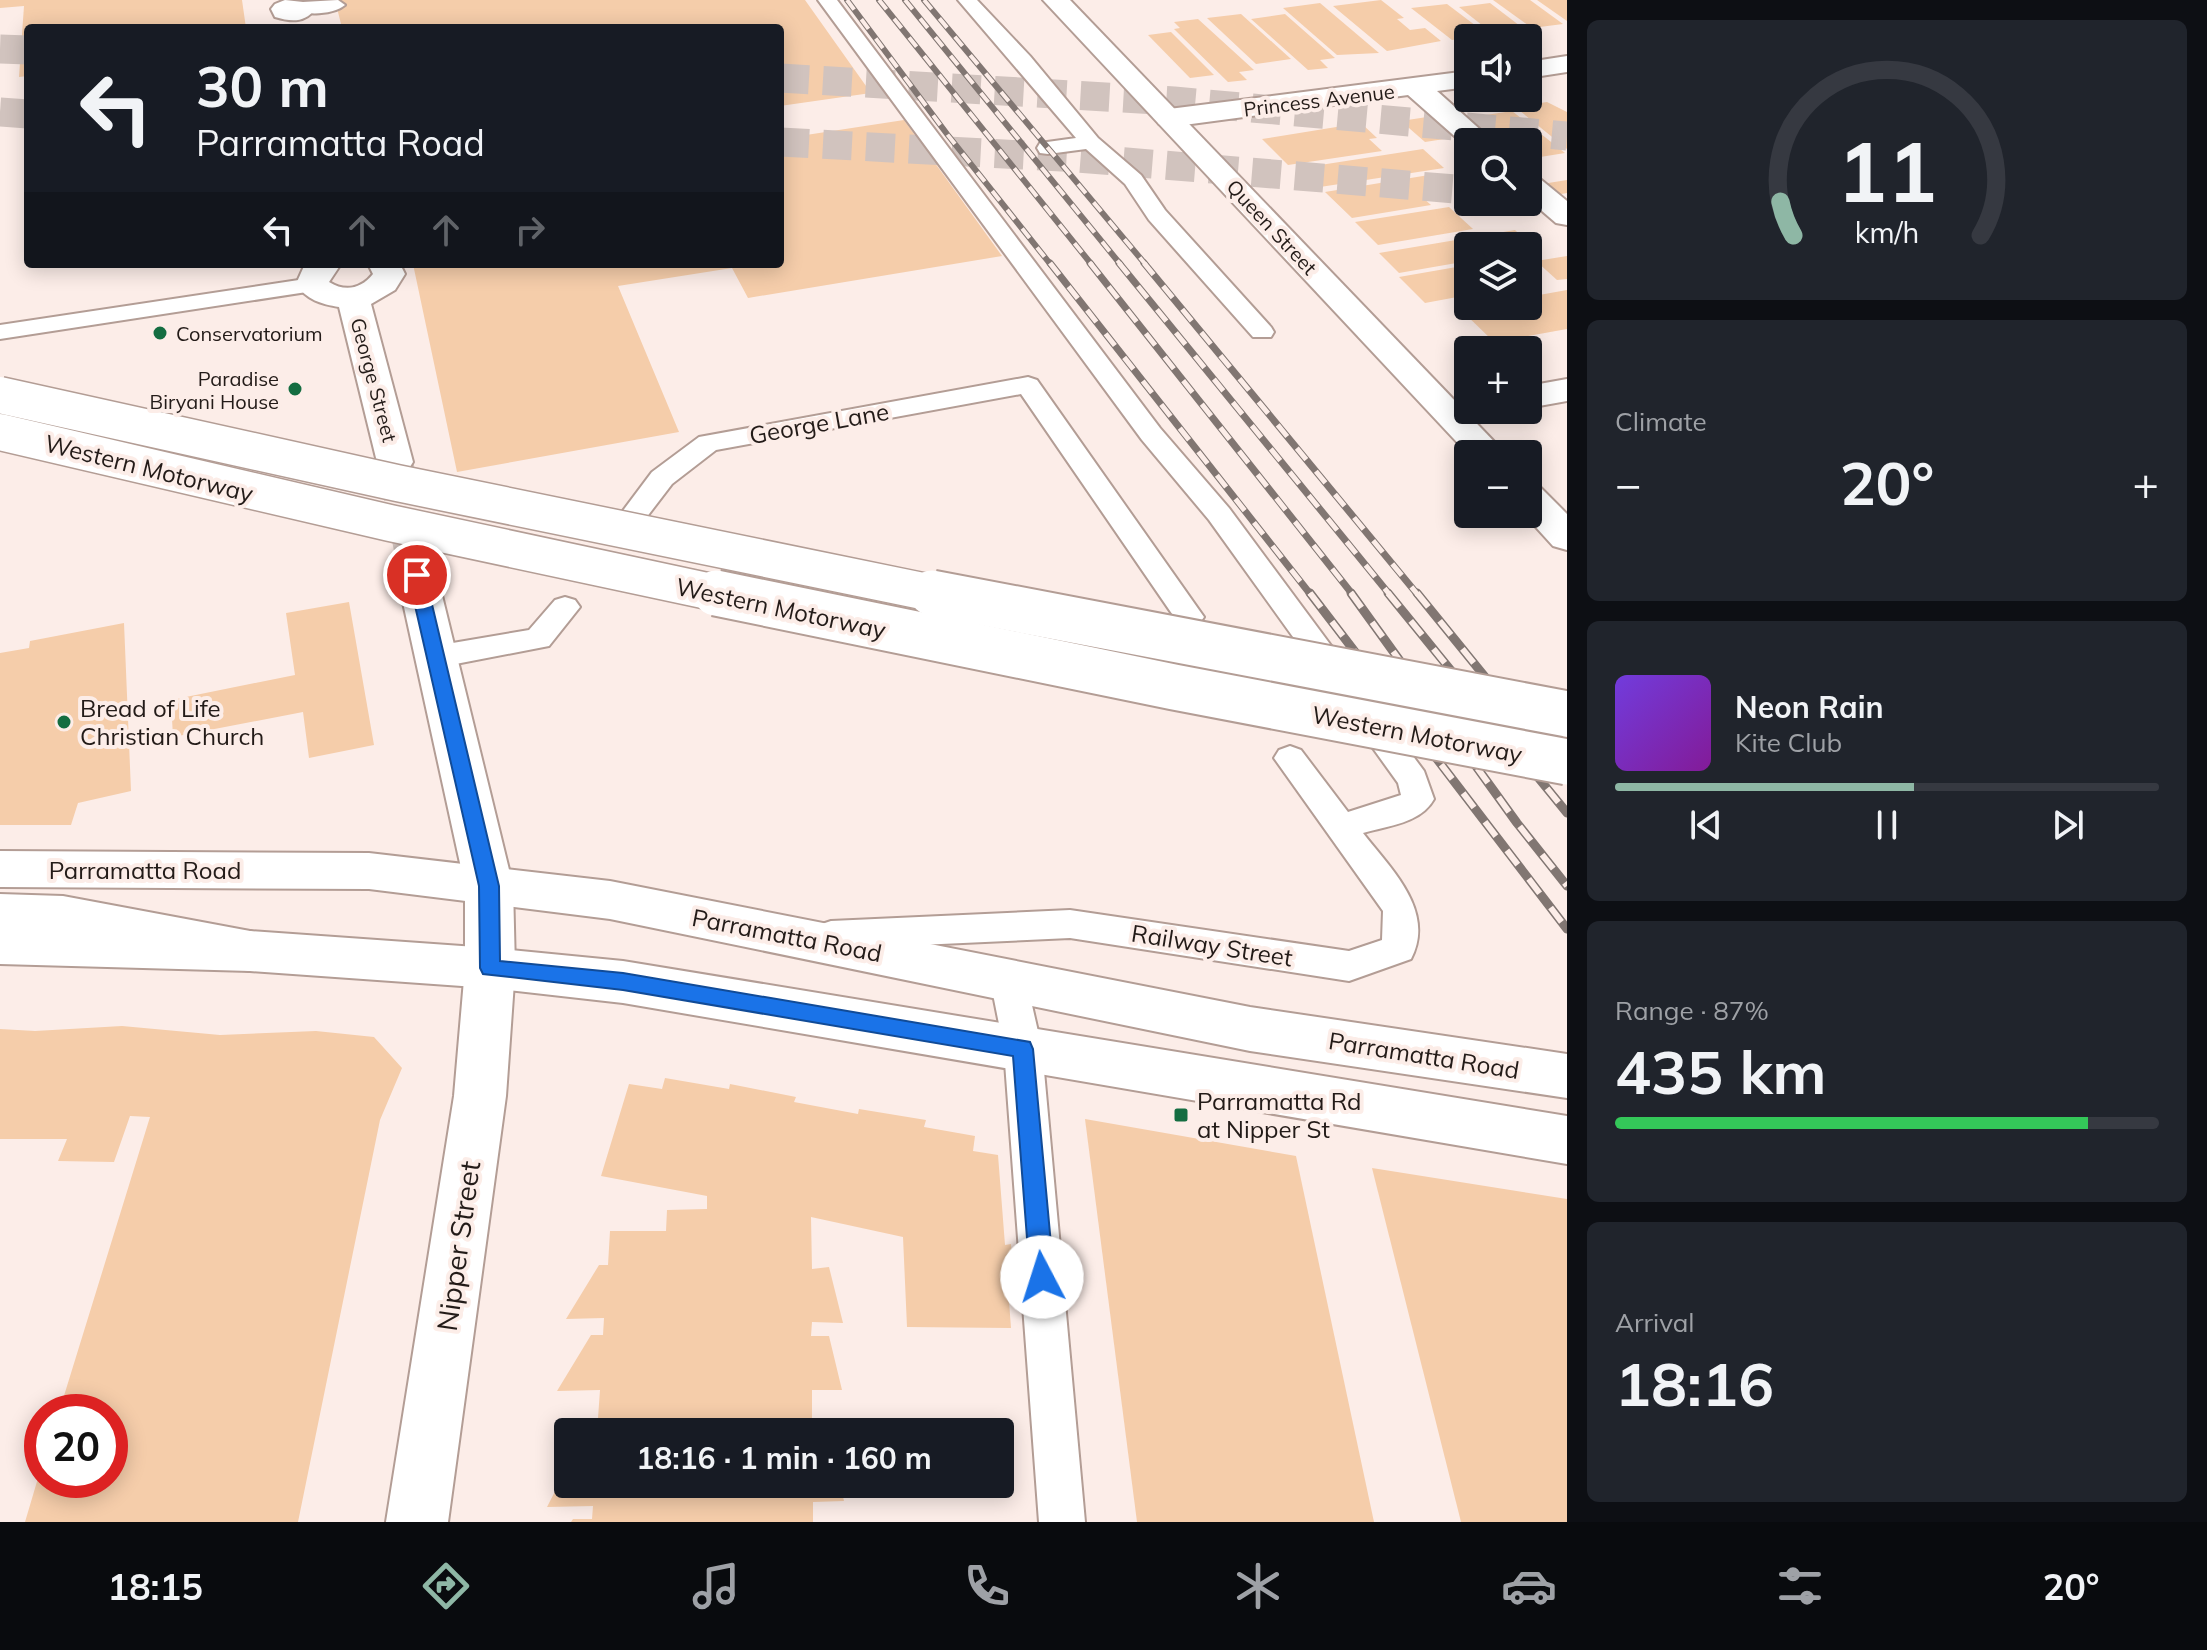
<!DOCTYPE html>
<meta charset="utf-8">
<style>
:root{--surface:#171b24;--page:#20242c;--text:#f1f3f6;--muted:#9ea1a6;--line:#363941;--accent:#8eb7a5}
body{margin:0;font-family:Mulish,sans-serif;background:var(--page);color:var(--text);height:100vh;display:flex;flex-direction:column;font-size:30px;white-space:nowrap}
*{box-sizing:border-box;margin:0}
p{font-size:26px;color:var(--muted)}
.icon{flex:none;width:44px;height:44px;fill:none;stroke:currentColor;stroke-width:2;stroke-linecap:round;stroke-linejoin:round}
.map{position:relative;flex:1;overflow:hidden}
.details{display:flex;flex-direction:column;gap:20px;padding:20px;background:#0d0f14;width:640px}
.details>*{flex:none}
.hud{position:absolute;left:24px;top:24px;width:760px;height:244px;border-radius:8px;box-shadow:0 4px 20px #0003;background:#171b24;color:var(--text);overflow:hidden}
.controls{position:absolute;left:1454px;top:24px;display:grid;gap:16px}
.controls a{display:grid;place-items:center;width:88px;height:88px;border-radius:8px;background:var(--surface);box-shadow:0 4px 20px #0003;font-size:40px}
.speed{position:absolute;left:24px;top:1394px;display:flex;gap:16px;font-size:40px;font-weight:700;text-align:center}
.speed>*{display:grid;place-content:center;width:104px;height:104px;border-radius:50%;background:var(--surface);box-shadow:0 4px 20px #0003;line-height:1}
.speed .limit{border:12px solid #d22;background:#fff;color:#111}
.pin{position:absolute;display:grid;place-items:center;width:68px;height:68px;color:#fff;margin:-34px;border:4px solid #fff;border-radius:50%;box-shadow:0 2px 8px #0007}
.me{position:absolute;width:88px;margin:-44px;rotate:355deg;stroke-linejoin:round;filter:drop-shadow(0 0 6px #0008)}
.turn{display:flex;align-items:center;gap:28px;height:168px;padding:0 40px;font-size:36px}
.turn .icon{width:104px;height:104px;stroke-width:2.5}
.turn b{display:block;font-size:56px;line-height:68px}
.lanes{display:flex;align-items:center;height:76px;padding:0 40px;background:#0003;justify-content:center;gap:40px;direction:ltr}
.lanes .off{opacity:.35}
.big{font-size:60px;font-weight:700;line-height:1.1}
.details .card{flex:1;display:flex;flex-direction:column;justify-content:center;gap:12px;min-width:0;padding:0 28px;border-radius:12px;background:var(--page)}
.details .dial{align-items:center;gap:0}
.dial svg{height:208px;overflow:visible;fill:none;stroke:var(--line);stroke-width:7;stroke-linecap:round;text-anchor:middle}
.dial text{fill:var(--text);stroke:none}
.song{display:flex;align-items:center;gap:24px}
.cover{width:96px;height:96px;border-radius:12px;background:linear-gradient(135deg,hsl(260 70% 55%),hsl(290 70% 35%))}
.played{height:8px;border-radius:4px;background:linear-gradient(90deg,var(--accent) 55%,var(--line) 55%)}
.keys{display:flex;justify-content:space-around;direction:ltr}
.heat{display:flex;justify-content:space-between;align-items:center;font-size:44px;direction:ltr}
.charge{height:12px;border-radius:6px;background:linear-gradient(90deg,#34c759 87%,var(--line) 0)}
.trip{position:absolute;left:554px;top:1418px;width:460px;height:80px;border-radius:8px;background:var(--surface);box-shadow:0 4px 20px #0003;font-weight:700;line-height:80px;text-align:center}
.dock{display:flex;height:128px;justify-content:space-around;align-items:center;background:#090b0e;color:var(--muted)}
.dock .icon{width:56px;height:56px}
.dock .selected{color:var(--accent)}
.dock b{font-size:36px;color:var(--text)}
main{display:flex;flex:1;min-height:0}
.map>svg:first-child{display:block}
.building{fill:#f5cdaa}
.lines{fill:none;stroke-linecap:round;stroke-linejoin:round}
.minor-tunnel{stroke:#d1c3be;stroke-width:36;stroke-dasharray:36 18;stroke-linecap:butt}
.motorway-tunnel{stroke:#d1c3be;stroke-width:29;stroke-dasharray:29 14;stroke-linecap:butt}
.service-casing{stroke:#b39d95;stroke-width:4}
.minor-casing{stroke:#b39d95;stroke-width:4}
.tertiary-casing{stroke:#b39d95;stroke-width:4}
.trunk-casing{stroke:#b39d95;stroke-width:4}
.motorway-casing{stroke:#b39d95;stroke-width:4}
.service{fill:#fff;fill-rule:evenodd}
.minor{fill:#fff;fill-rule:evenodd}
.tertiary{fill:#fff;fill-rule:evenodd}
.trunk{fill:#fff;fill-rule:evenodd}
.motorway{fill:#fff;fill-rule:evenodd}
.rail-far2-casing{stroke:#817672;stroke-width:6}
.rail-far1-casing{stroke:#817672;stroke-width:7}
.rail-casing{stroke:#817672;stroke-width:9}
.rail-far2{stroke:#fcede8;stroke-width:4;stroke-dasharray:12;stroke-linecap:butt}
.rail-far1{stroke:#fcede8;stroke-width:5;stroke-dasharray:15;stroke-linecap:butt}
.rail{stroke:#fcede8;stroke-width:6;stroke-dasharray:18;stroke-linecap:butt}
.motorway-bridge-far1-casing{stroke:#b39d95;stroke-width:39;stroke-linecap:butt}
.motorway-bridge-casing{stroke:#b39d95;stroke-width:49;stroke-linecap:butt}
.motorway-bridge-far1{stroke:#fff;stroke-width:36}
.motorway-bridge{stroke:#fff;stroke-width:45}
.route{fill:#1a73e8;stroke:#114b97;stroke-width:2}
.poi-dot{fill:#146d41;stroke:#fcede8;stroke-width:3}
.labels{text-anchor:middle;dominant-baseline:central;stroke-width:8;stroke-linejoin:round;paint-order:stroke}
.far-street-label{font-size:20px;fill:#231b18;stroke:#fcede8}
.far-poi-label{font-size:20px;fill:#231b18;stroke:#fcede8;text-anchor:start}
.street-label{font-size:24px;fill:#231b18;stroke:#fcede8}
.poi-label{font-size:24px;fill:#231b18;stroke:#fcede8;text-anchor:start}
.near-street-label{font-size:28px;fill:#231b18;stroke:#fcede8}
</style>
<main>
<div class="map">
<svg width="1567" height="1522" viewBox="0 0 1567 1522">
<rect width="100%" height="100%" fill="#fcede8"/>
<g class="building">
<path d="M0 0H242L246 28H28V76L19 77 24 6 0 8Z"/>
<path d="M335 0H805L871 93 780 106V28H342Z"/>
<path d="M1381 0 1404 18 1397 19 1410 30 1425 28 1441 41 1387 51 1333 6Z"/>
<path d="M1493 0H1530L1563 24 1532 28Z"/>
<path d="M1537 0H1567V21Z"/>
<path d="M1320 3 1379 53 1337 55 1283 8Z"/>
<path d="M1490 3 1524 29 1492 33 1459 7Z"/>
<path d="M1447 4 1488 35 1452 40 1411 8Z"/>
<path d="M1241 14 1291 59 1256 64 1207 18Z"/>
<path d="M1285 14 1335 58 1320 60 1328 68 1308 70 1251 19Z"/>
<path d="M1198 19 1254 70 1239 72 1247 80 1228 82 1174 29 1180 28 1174 22Z"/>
<path d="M1171 32 1214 75 1190 78 1148 35Z"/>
<path d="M1547 102 1567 112V149L1520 111 1526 110 1521 106Z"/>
<path d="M1512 111 1565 153 1528 159V142H1494L1466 118Z"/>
<path d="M1427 117 1451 138 1425 142 1401 121Z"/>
<path d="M904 120 1002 256 748 298 732 268 618 286 679 432 457 472 413 264H780V139Z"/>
<path d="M1361 123 1377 138 1369 139 1382 151 1288 165 1262 139Z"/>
<path d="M1423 149 1444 168 1320 187 1301 168Z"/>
<path d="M1429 175 1449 193 1423 198 1431 205 1352 218 1325 192Z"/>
<path d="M1567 180V193L1556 195 1542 184Z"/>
<path d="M1449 207 1473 229 1378 245 1355 222Z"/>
<path d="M1515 230 1536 250 1528 251V246H1468V261L1399 273 1379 253Z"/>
<path d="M1567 256V279L1557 280 1536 261Z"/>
<path d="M1468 265V295L1425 303 1399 277Z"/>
<path d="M1567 290V329L1494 342 1460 309 1528 306V297Z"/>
<path d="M349 602 374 745 309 758 303 712 173 737 171 700 295 675 286 613Z"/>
<path d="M124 623 131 791 78 803 71 825H0V653L29 648 30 641Z"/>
<path d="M122 1026 220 1035 316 1031 374 1037 402 1068 380 1120 298 1522H25L41 1468 42 1480H110V1412H59L150 1117 130 1116 114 1162 58 1161 67 1139H0V1029L35 1031Z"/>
<path d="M665 1078 729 1089 730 1084 796 1097 794 1102 858 1114 859 1109 926 1120 924 1127 975 1136 973 1151 998 1155 1005 1245 1011 1244 1015 1288H1008L1011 1328 907 1327 903 1237 811 1217 812 1269 829 1267 843 1323 812 1322 811 1336H829L842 1390H812V1432H597L600 1390 557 1391 591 1335H603L604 1318 566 1319 599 1265H608L610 1231H666L667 1210 707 1209V1196L601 1176 629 1084 662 1089Z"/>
<path d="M1085 1119 1296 1156 1374 1522H1137Z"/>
<path d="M1372 1168 1567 1199V1522H1461Z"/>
<path d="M568 1466V1484H840L844 1501 813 1502V1522H571L573 1519H592L593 1506 547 1507Z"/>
</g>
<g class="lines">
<path class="minor-tunnel" d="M395 462 417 575"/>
<g class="motorway-tunnel">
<path d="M0 49 28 50"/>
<path d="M780 78 1174 101 1567 136"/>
<path d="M0 112 28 114"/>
<path d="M780 142 1078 158 1468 190"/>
</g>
<g class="service-casing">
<g id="service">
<path d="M338 0 345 5C335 14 304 17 294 8L303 2Z"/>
<path d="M818 0H837L1160 428 1229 508 1424 771 1434 799C1421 823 1388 826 1363 833 1391 869 1436 911 1411 959L1349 981 1070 938 831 949 819 945 813 935 819 925 831 921 1070 910 1349 951 1382 940 1383 911 1274 758 1279 750 1290 746 1301 750 1348 812 1401 795 1398 783 1209 520 1142 440Z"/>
<path d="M958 0H977L1030 56 1098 138 1141 175 1165 210 1271 327 1274 332 1271 337H1253L1149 220 1125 184 1086 149 1048 154 1040 153 1037 148 1040 143 1076 138Z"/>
<path d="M312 278 320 280 324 285 320 290 0 339V325Z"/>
<path d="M1028 377 1037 380 1199 610 1204 617 1199 624 1189 627 1179 624 1021 394 716 450 672 484 646 518 636 521 626 518 622 512 652 472 699 437Z"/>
<path d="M565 597 575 600 580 607 549 646 435 668 424 664 420 657 424 650 435 646 529 630 555 600Z"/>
<path d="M1008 964 1021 968 1026 979 1042 1049 1085 1522H1039L1004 1049 990 979 995 968Z"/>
</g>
</g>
<g class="minor-casing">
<g id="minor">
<path d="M285 0 312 3 316 8C305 23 292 22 275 17L271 9 275 4Z"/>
<path d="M1567 56V72L1528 78V62Z"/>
<path d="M1468 71V87L1437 91 1494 142H1468V148L1408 95 1169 127 1159 124 1155 118 1159 112 1169 109Z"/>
<path d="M1528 175 1539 178 1567 201V225L1556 223 1528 199Z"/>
<path d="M305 264H341L329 282C345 292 361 289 373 274L368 264H400L405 274 395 290 371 304 413 462 408 470 395 473 382 470 377 462 339 307C321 304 307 300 296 284Z"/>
<path d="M1567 379V401L1528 408V386Z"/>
<path d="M417 562 431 566 437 575 513 886 515 968 506 1096 448 1522H386L454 1096 465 968V886L397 575 403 566Z"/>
</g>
</g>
<g class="tertiary-casing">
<g id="tertiary">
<path d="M1043 0H1070L1506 454H1468Z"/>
<path d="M1528 484 1541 488 1567 514V550L1553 546 1524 514H1528Z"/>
</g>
</g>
<g class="trunk-casing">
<g id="trunk">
<path d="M0 851 369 853 610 881 1250 1007 1567 1054V1098L1250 1051 610 919 369 889 0 887Z"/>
<path d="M0 924 250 931 490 948 623 961 1567 1116V1164L623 1003 490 988 250 971 0 964Z"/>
</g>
</g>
<g class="motorway-casing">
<path id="motorway" d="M0 894 63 896 250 931 267 937 274 951 267 965 250 971 63 934 0 932Z"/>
</g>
<use href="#service" class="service"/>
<use href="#minor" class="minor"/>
<use href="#tertiary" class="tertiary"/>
<use href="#trunk" class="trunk"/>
<use href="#motorway" class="motorway"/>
<g class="rail-far2-casing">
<g id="rail-far2">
<path d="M847 0 947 134 1051 265"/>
<path d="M879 0 1092 265"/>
<path d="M905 0 1121 265"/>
<path d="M924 0 1146 265"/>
</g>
</g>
<g class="rail-far1-casing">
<g id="rail-far1">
<path d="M1050 263 1311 595"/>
<path d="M1090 263 1353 595"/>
<path d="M1119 263 1390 595"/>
<path d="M1144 263 1418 595"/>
</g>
</g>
<g class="rail-casing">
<g id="rail">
<path d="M1310 593 1567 929"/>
<path d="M1351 593 1517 823 1567 886"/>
<path d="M1388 593 1567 813"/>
<path d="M1417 593 1567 778"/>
<path d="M1401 679 1444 752"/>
</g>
</g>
<use href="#rail-far2" class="rail-far2"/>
<use href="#rail-far1" class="rail-far1"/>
<use href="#rail" class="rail"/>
<g class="motorway-bridge-far1-casing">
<g id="motorway-bridge-far1">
<path d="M0 395 397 483 942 595"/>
<path d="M0 432 390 523 726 595"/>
</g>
</g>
<g class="motorway-bridge-casing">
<g id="motorway-bridge">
<path d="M716 593 1174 687 1567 762"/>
<path d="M932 593 1567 714"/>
</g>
</g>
<use href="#motorway-bridge-far1" class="motorway-bridge-far1"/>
<use href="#motorway-bridge" class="motorway-bridge"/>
</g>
<path class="route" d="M417 569 425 575 499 886 500 961 623 973 1030 1042 1033 1049 1054 1277 1050 1285 1042 1289 1034 1285 1030 1277 1013 1056 623 990 483 974 480 968 479 886 408 575Z"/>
<g class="poi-dot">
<circle cx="160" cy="333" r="8"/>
<circle cx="295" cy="389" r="8"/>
<circle cx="64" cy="722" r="8"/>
<rect x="1173" y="1107" width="16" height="16" rx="4"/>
</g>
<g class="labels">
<g class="far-street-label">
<text transform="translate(1319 100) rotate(-7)">Princess Avenue</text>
<text transform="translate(1272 227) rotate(47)">Queen Street</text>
<text transform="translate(374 380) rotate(75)">George Street</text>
</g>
<g class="far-poi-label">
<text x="176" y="333">Conservatorium</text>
<text x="279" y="378" text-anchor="end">Paradise<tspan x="279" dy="23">Biryani House</tspan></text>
</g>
<g class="street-label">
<text transform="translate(819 423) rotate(-10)">George Lane</text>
<text transform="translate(149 468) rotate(14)">Western Motorway</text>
<text transform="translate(781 608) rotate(12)">Western Motorway</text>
<text transform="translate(1417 734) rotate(11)">Western Motorway</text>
<text x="145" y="870">Parramatta Road</text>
<text transform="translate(787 935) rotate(11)">Parramatta Road</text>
<text transform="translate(1212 945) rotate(9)">Railway Street</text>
<text transform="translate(1424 1055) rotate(9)">Parramatta Road</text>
</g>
<g class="poi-label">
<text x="80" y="708">Bread of Life<tspan x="80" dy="28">Christian Church</tspan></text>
<text x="1197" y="1101">Parramatta Rd<tspan x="1197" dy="28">at Nipper St</tspan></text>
</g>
<g class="near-street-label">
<text transform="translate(458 1246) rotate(-82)">Nipper Street</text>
</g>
</g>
</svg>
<div class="controls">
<a><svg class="icon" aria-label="sound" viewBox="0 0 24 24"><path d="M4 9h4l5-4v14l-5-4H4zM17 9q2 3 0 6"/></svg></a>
<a><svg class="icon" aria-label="search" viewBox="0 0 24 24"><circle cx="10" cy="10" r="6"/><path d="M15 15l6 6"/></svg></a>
<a><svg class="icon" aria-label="layers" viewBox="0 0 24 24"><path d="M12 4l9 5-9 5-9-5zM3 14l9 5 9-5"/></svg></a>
<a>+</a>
<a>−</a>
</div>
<div class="speed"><div class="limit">20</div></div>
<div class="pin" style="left:417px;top:575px;background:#d93025"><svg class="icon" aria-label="arrive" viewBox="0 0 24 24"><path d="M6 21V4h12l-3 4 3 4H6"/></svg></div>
<svg class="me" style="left:1042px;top:1277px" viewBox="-20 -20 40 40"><circle r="19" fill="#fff"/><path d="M0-13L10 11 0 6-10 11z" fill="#1a73e8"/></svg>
<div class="trip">18:16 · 1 min · 160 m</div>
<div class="hud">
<div class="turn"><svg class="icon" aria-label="left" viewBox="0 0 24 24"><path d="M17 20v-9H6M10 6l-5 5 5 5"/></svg><div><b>30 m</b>Parramatta Road</div></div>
<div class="lanes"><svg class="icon" aria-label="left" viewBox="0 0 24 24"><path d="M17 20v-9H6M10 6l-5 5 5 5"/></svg><svg class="icon off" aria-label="ahead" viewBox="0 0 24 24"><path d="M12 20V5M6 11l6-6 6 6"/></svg><svg class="icon off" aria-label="ahead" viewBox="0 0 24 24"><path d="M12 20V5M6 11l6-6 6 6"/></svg><svg class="icon off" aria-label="right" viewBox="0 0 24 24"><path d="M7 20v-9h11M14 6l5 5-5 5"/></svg></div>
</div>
</div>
<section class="details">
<div class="card dial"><svg viewBox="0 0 100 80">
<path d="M14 69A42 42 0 1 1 86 69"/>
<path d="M14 69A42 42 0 0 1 9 56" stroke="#8eb7a5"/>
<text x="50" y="56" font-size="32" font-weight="700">11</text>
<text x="50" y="72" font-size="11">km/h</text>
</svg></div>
<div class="card"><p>Climate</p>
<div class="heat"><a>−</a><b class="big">20°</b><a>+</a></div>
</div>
<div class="card">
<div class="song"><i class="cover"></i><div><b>Neon Rain</b><p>Kite Club</p></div></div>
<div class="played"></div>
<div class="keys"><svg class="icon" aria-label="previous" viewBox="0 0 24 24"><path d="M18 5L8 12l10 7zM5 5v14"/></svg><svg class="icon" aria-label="pause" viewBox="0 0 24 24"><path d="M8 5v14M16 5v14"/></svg><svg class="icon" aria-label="next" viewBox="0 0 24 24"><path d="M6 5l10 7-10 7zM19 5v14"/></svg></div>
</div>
<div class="card"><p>Range · 87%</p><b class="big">435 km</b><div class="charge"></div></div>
<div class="card"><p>Arrival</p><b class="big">18:16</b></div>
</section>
</main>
<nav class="dock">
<b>18:15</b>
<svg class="icon selected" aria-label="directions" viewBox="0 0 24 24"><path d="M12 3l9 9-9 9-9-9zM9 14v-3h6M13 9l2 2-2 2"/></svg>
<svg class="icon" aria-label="music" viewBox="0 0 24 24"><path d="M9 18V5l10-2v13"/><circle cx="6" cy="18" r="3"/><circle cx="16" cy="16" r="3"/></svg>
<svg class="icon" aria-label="phone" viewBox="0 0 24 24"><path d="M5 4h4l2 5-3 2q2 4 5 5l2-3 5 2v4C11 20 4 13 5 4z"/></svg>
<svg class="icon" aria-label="climate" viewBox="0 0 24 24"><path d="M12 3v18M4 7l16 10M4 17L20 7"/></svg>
<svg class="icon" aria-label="car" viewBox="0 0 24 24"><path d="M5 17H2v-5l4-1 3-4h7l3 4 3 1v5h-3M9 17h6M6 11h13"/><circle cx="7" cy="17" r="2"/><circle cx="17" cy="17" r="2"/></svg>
<svg class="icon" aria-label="filters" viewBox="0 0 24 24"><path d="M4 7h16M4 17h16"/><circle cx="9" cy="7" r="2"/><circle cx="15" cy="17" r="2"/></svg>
<b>20°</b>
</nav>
